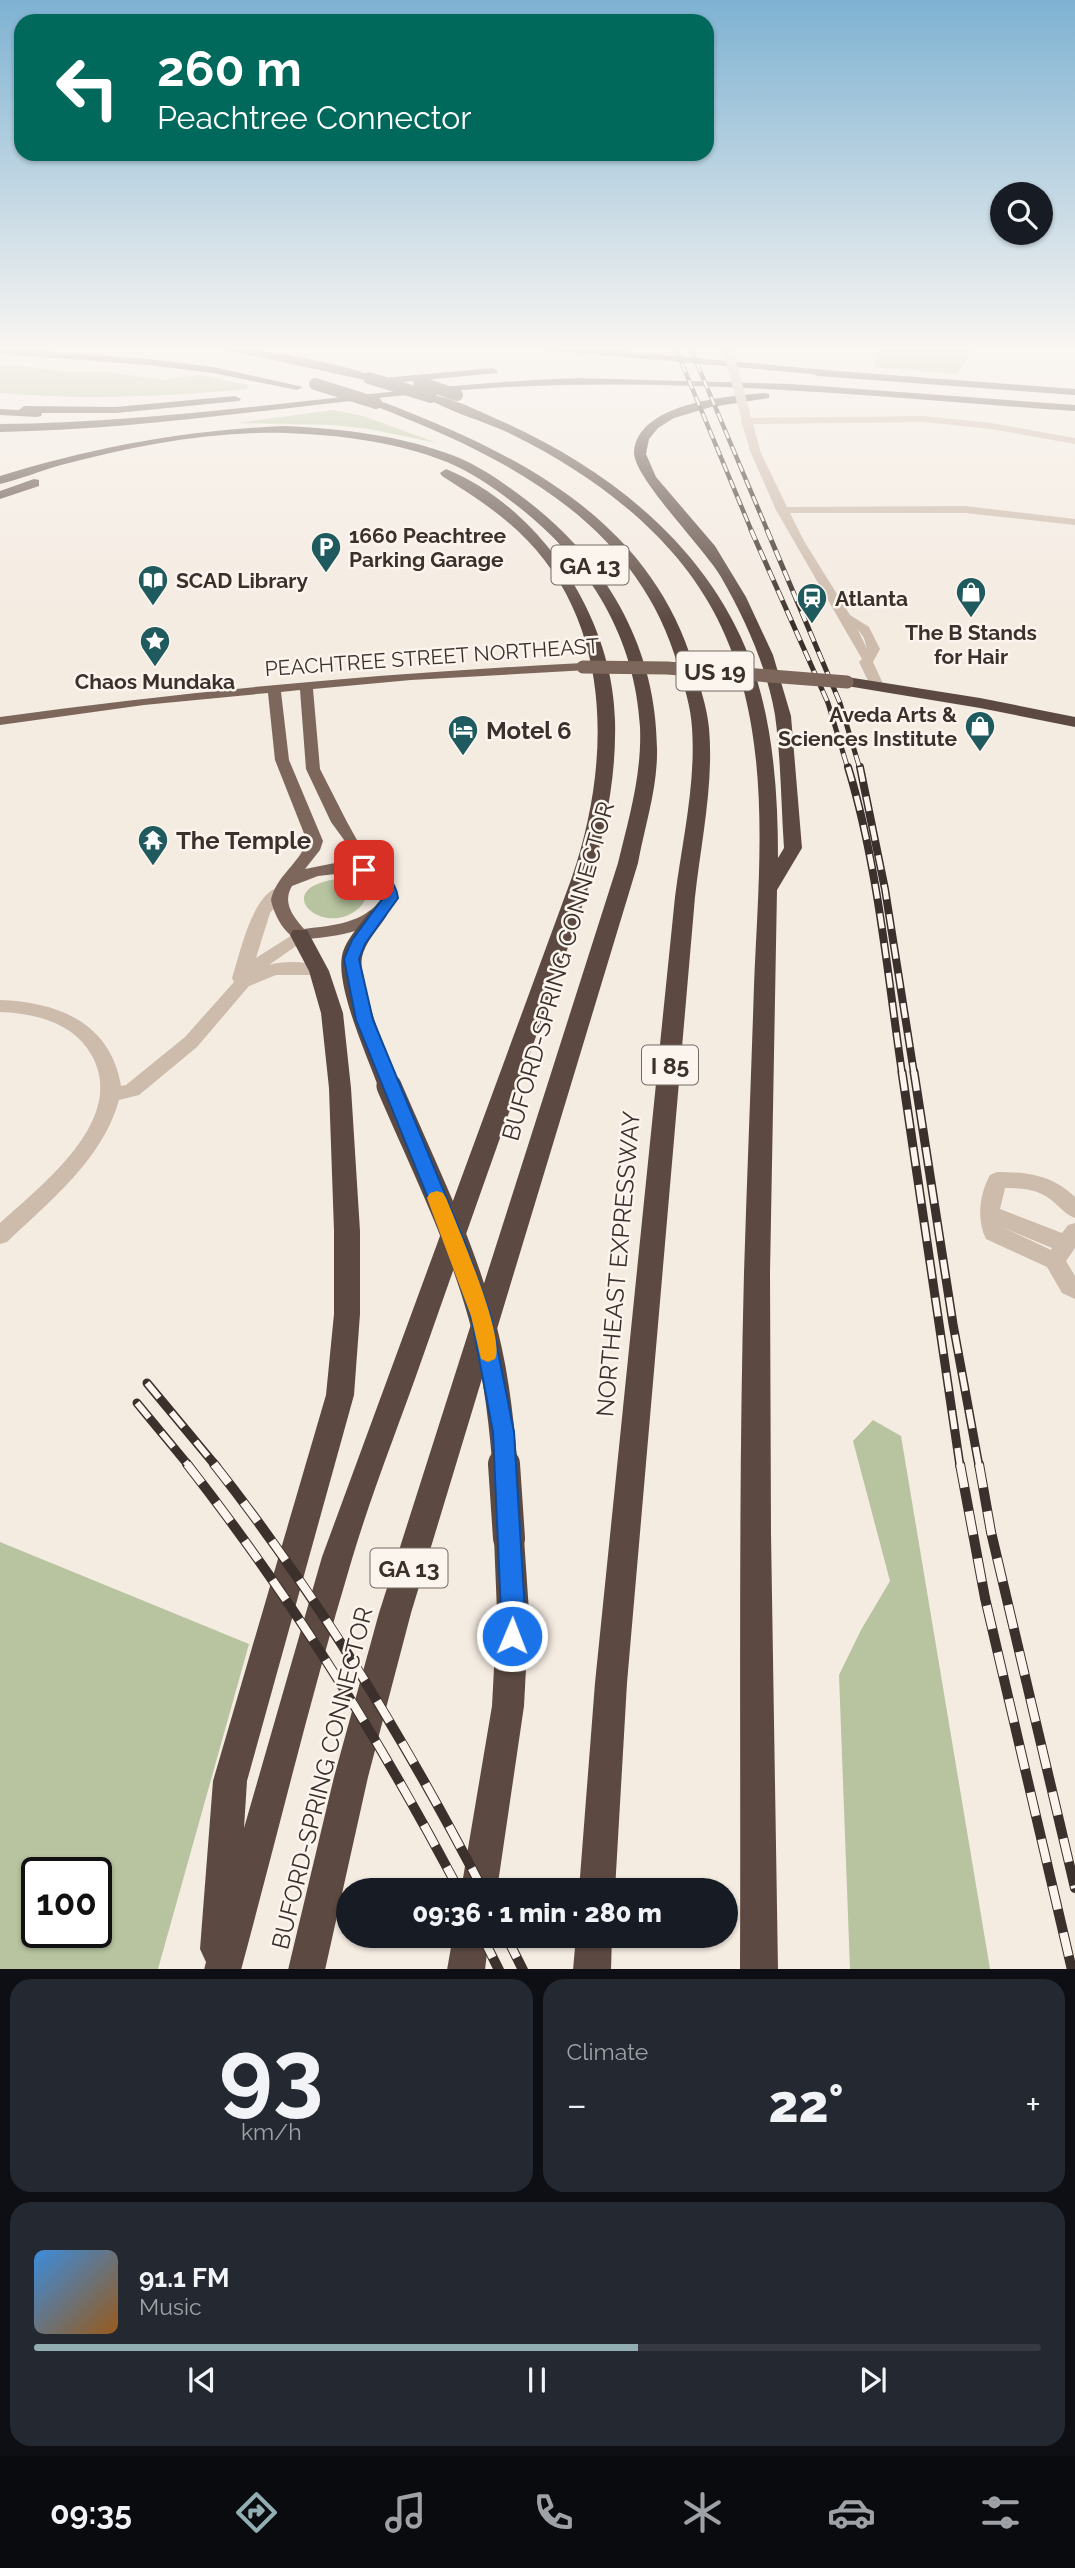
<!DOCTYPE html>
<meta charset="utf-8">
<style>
:root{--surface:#171b24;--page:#242831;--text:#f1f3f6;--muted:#9ea1a6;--line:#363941;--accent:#92aeb2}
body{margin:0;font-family:Raleway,sans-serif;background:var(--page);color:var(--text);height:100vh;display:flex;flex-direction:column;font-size:26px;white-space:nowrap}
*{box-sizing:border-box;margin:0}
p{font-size:23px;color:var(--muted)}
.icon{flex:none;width:38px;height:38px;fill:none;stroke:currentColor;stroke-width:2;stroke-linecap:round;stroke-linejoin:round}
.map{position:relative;height:1969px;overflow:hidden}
.sheet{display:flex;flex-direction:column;gap:10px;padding:10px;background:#0d0f14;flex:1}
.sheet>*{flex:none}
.guide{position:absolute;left:14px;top:14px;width:700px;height:147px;border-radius:21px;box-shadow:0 2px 5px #0004;background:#00695c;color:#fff;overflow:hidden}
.tools{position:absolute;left:990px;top:182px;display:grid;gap:14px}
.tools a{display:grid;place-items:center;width:63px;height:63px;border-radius:50%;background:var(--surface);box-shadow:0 2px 5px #0004;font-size:35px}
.speed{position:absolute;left:21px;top:1857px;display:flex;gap:14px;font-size:35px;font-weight:700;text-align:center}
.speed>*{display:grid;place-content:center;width:91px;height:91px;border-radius:50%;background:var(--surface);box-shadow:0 2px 5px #0004;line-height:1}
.speed .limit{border:4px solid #111;border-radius:10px;background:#fff;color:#111}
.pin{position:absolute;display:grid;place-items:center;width:60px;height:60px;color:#fff;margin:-30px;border-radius:14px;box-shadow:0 4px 10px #0006}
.me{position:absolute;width:77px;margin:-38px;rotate:1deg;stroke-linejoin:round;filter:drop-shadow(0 0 5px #0008)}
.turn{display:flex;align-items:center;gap:24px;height:147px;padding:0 28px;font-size:32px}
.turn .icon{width:91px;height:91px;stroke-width:2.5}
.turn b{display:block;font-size:49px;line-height:60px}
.big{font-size:52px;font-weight:800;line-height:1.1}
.sheet .tile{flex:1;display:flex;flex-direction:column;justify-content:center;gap:10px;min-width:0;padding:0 24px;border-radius:21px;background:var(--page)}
.sheet .dial{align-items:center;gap:0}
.dial b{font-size:91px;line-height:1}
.song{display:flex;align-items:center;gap:21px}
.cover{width:84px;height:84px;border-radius:10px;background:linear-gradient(135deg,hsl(210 70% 55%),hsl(30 70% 35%))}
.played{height:7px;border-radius:4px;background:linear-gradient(90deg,var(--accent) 60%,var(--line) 60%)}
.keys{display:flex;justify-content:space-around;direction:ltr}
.heat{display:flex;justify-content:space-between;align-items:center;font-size:38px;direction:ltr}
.sheet .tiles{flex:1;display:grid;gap:10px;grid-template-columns:1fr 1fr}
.tile:last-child{grid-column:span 2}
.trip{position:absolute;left:336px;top:1878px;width:402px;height:70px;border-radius:35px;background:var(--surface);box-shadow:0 2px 5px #0004;font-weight:800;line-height:70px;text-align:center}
.dock{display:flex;height:112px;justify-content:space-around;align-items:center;background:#090b0e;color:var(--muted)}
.dock .icon{width:49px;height:49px}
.dock .current{color:var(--accent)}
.dock b{font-size:32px;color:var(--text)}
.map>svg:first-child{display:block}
.green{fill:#b8c4a0;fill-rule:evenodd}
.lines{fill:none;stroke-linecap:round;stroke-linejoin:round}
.street{fill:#cdbbac;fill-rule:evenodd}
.primary{fill:#7d675c;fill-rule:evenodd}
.highway{fill:#5c4a42;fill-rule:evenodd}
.rail-far4-casing{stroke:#3b302b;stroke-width:4.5}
.rail-far3-casing{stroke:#3b302b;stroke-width:5}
.rail-far2-casing{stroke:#3b302b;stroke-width:8}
.rail-far1-casing{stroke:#3b302b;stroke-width:9}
.rail-casing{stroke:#3b302b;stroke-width:10}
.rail-far4{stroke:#fbf5ee;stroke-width:2.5;stroke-dasharray:9;stroke-linecap:butt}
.rail-far3{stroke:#fbf5ee;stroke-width:3.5;stroke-dasharray:11;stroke-linecap:butt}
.rail-far2{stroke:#fbf5ee;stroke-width:5;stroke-dasharray:15;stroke-linecap:butt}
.rail-far1{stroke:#fbf5ee;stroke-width:6;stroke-dasharray:19;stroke-linecap:butt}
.rail{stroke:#fbf5ee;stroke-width:8;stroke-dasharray:24;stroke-linecap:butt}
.street-bridge{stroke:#cdbbac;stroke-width:10}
.primary-bridge{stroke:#7d675c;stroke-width:13}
.highway-bridge-far2{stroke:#5c4a42;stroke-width:12}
.highway-bridge-far1{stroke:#5c4a42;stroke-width:25}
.highway-bridge{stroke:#5c4a42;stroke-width:32}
.route{fill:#1a73e8;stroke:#114b97;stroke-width:2}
.slow{fill:#f59e0b}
.labels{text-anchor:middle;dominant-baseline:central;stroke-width:5;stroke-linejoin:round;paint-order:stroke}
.far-poi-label{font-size:21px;font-weight:bold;fill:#3b302b;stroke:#fbf5ee;text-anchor:start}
.far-street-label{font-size:21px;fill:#3b302b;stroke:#fbf5ee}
.shield{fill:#fbf5ee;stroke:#756b66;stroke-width:2}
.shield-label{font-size:23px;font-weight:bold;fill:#3b302b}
.poi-label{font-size:24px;font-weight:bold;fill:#3b302b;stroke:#fbf5ee;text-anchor:start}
.street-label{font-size:24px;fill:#3b302b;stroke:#fbf5ee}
</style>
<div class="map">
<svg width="1075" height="1970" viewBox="0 0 1075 1970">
<rect width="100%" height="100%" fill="#f4ebe1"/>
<g class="green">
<path d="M881 347H974L957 374 873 367Z"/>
<path d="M0 365H20L63 372H110L161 380 199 375 248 385 247 389C164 397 83 400 0 393Z"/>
<path d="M333 410 363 416 437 443 369 429 333 425 238 423Z"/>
<path d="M338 879C353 881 377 892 359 908 324 940 267 888 338 879Z"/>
<path d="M873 1420 901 1436 990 1969H850L839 1675 861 1630 890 1581 853 1441Z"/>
<path d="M0 1542 249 1644 158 1969H0ZM96 1872V1932H37V1872Z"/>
</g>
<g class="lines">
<g class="street">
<path d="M742 411H748L751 418 924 416 991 423 1075 438V444L991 429 924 422 753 424 761 453 787 507 965 506 1075 519V525L965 513H790L804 541 850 615 869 627 880 649 873 662 884 686 877 690 872 689 859 662 862 659 776 510 751 453 741 421ZM857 628 864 638 867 649Z"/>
<path d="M279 887 287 892 270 913 256 958 300 930 308 935 306 939 269 965C287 960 307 962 325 967L328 971 325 975H276L249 986 197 1047 139 1095 119 1100C103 1159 50 1201 7 1242L0 1244V1223C45 1182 134 1114 87 1048 68 1021 31 1013 0 1012V1000C58 1002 111 1023 121 1086L126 1085 185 1037 234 982 232 978C240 954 252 894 279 887Z"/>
<path d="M997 1172C1027 1172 1052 1175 1075 1197V1218C1067 1215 1064 1211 1057 1205 1042 1190 1026 1188 1005 1188L1000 1209 1062 1233 1068 1225 1075 1223V1248L1066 1261 1075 1276V1299L1062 1293 1047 1267 986 1239C976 1219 980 1193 990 1175ZM1002 1227 1052 1248 1051 1250Z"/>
</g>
<path class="primary" d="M583 663 588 664V670L411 680 313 689 320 769 347 822 357 840 391 878 398 898C373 935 341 935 300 940 285 936 274 915 271 900 276 876 300 863 307 841L275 760 268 693 144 705 0 725V717C194 690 388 673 583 663ZM300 690 306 769 331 822 363 866 335 863 305 869 320 850 323 841 289 760 281 692ZM345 873 373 878 382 898C363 924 334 925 304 929 293 916 282 903 292 886L318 876Z"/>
<g class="highway">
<path d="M214 347C239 345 356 365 375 378L369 381Z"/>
<path d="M540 347H577L837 371 1075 389V395L818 376 813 374 545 350Z"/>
<path d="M0 348 149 359 213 367 303 387 297 390 213 373 149 365 0 354Z"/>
<path d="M493 368 498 371 497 373 382 384 376 381 382 378Z"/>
<path d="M578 378 791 384 1075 405V411C886 398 697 377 507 387 337 397 170 429 0 432V424C194 422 385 385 578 378Z"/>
<path d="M765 393 769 394V398L711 407 674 418 658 428 649 439 646 454 656 477 715 546 746 597 773 655 791 716 802 848 777 890 770 1273 771 1534 778 1970H740C741 1737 738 1505 744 1273 747 1177 751 1081 754 986 759 864 774 731 717 618 675 535 594 475 513 435 485 421 451 413 425 397 436 389 485 414 499 420 607 468 707 545 750 659 773 721 778 791 778 858L784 848C781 804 781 759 775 715 767 667 745 619 721 577 705 549 633 477 634 452 638 403 728 396 765 393Z"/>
<path d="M235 396 241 399 239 401 116 413H42L41 416 37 417 0 415V409L19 410 24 406 116 407Z"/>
<path d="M372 401H380C515 452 650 518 694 667 700 687 707 707 709 728 714 784 701 842 695 897L627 1683 615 1890H579L595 1683 675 897C682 842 696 784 692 728 691 707 684 686 678 666 637 521 503 455 372 405Z"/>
<path d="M284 426C343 429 401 435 457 457 481 467 504 483 525 499 605 560 656 645 657 748 658 787 645 825 638 863L411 1613 368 1777 325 1970H288L334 1777 379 1613 618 863C629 818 642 774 640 727 635 635 587 559 515 504 494 488 471 472 447 462 396 442 341 435 286 433 210 431 134 446 61 465 40 471 21 479 0 484V476C94 447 186 430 284 426Z"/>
<path d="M446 469C542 508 613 619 615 720 618 828 574 928 539 1028 500 1138 461 1248 422 1359 399 1425 372 1492 352 1559 311 1695 278 1833 241 1970H204L206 1962 200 1949 213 1781 326 1395 334 1314V1231L329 1088 321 1013 309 971 290 935 293 930H307L329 971 343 1013 351 1088 360 1231V1314L354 1395 247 1781 244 1828 322 1557 572 877C610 766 614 630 527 540 502 514 472 495 442 476L440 473Z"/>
<path d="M34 479 39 480V486L0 499V491Z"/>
<path d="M847 677 980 698 1075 717V727L980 708 841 685 839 682 841 679Z"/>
<path d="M377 909 384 911 387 915C379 928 365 942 362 957 357 987 389 1056 400 1086L397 1092 389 1094 381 1092 378 1086C367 1056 336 987 342 956 345 940 361 924 370 911Z"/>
<path d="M509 1524 520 1528 524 1538 529 1612 524 1706 497 1890H461L492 1706 497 1612 494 1538 498 1528Z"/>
<path d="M453 1936H489L485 1970H447Z"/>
<path d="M576 1936H612L611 1970H573Z"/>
</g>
<g class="rail-far4-casing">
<g id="rail-far4">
<path d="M675 347 752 532"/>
<path d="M690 347 768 532"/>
</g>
</g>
<g class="rail-far3-casing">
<g id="rail-far3">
<path d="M751 530 828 703 848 769"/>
<path d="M767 530 840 703 860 769"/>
</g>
</g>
<g class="rail-far2-casing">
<g id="rail-far2">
<path d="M848 767C878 865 887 972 902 1073"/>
<path d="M860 767 885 889 914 1073"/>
</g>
</g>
<g class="rail-far1-casing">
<g id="rail-far1">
<path d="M902 1072 960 1466"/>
<path d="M914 1072 953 1324 979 1466"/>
<path d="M147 1383 216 1466"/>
<path d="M137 1403 189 1466"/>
</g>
</g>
<g class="rail-casing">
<g id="rail">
<path d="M187 1464C292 1598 380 1740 459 1890"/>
<path d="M214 1464C319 1597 405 1740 483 1890"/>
<path d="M960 1464 985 1598 1072 1970"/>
<path d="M979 1464 991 1532 1075 1888"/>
<path d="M482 1936 499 1970"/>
<path d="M506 1936 523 1970"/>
</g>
</g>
<use href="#rail-far4" class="rail-far4"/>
<use href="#rail-far3" class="rail-far3"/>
<use href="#rail-far2" class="rail-far2"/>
<use href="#rail-far1" class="rail-far1"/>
<use href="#rail" class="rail"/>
<path class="street-bridge" d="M727 347 745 413"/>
<path class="primary-bridge" d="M583 667 667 668 847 682"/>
<g class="highway-bridge-far2">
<path d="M369 378 431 397"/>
<path d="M419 382 457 395"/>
<path d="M315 384 376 403"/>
</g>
<path class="highway-bridge-far1" d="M389 1086C421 1161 458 1235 480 1313 495 1363 501 1415 505 1466"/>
<path class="highway-bridge" d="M504 1464 509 1538"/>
</g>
<linearGradient id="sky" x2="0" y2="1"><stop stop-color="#7eb2d2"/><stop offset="0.56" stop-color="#faf6f2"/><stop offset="1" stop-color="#faf6f2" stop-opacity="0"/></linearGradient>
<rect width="1075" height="622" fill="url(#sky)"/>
<path class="route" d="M364 866C382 871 395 878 398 898L365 944 359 959 373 1020 464 1240 491 1316 514 1432 525 1612 524 1636 520 1644 512 1648 503 1644 500 1636 501 1612 493 1432 471 1316 445 1240 356 1020 344 959 352 940 383 898C380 876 369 882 357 870Z"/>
<path class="slow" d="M437 1191 443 1193 446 1198C457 1226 506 1337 495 1359L488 1362 481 1359 471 1316 427 1198 430 1193Z"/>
<defs>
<g id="parking-pin" transform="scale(1.575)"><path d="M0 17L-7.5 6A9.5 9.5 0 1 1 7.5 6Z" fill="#1f5a5e" stroke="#fbf5ee"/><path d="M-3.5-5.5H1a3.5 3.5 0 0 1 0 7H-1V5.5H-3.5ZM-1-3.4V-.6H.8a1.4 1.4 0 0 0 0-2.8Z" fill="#fff"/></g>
<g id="library-pin" transform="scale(1.575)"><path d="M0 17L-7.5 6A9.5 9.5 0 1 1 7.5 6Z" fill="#1f5a5e" stroke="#fbf5ee"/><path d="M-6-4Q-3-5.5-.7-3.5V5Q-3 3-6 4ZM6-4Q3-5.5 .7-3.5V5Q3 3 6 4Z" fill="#fff"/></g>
<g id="shop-pin" transform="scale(1.575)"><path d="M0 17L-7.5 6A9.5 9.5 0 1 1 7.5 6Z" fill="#1f5a5e" stroke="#fbf5ee"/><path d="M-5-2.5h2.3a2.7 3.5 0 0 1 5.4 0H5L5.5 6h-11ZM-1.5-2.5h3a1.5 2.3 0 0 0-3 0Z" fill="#fff"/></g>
<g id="station-pin" transform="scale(1.575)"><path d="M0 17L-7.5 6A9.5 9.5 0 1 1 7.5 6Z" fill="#1f5a5e" stroke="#fbf5ee"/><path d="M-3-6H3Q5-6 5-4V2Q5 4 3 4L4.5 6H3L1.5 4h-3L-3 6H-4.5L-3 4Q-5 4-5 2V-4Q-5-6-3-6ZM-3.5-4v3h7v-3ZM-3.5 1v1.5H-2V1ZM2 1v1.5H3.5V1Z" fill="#fff"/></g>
<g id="sight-pin" transform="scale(1.575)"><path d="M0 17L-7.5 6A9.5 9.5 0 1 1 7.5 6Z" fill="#1f5a5e" stroke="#fbf5ee"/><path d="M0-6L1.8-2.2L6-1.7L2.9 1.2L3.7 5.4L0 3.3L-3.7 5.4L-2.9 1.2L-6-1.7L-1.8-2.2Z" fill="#fff"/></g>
<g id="hotel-pin" transform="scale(1.575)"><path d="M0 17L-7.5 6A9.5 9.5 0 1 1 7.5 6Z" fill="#1f5a5e" stroke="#fbf5ee"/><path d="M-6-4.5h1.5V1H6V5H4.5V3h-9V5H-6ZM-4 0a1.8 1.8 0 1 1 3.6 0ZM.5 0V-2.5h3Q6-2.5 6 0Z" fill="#fff"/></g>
<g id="temple-pin" transform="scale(1.575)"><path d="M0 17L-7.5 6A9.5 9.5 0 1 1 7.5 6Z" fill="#1f5a5e" stroke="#fbf5ee"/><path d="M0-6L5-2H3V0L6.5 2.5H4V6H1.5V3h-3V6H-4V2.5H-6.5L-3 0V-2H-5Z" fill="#fff"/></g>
</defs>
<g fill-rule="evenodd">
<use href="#parking-pin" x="326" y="547"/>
<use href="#library-pin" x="153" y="580"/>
<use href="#shop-pin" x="971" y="592"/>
<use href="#station-pin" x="812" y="598"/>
<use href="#sight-pin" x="155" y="641"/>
<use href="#shop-pin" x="980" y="726"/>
<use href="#hotel-pin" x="463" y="730"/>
<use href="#temple-pin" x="153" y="840"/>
</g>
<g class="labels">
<g class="far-poi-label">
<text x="349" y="535">1660 Peachtree<tspan x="349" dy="24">Parking Garage</tspan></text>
<text x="176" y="580">SCAD Library</text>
<text x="835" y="598">Atlanta</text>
<text x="971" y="632" text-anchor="middle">The B Stands<tspan x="971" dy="24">for Hair</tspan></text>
<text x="155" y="681" text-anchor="middle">Chaos Mundaka</text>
<text x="957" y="714" text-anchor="end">Aveda Arts &amp;<tspan x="957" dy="24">Sciences Institute</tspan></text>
</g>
<g class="far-street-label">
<text transform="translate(432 657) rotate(-4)">PEACHTREE STREET NORTHEAST</text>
</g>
<g class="shield">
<rect x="551.5" y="545.5" width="77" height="39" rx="5"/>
<rect x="676.5" y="651.5" width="77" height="39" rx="5"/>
<rect x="642" y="1045.5" width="56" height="39" rx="5"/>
<rect x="370.5" y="1548.5" width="77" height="39" rx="5"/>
</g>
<g class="shield-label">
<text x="590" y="565">GA 13</text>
<text x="715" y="671">US 19</text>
<text x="670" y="1065">I 85</text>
<text x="409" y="1568">GA 13</text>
</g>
<g class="poi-label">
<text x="486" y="730">Motel 6</text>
<text x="176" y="840">The Temple</text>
</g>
<g class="street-label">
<text transform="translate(558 971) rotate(-74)">BUFORD-SPRING CONNECTOR</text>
<text transform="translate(618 1264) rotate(-85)">NORTHEAST EXPRESSWAY</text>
<text transform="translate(322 1778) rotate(-76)">BUFORD-SPRING CONNECTOR</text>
</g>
</g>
</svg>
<div class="tools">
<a><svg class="icon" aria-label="search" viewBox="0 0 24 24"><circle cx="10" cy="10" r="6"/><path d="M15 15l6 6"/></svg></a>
</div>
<div class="speed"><div class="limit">100</div></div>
<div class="pin" style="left:364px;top:870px;background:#d93025"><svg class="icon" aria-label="arrive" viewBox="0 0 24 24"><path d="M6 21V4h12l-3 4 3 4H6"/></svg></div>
<svg class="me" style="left:512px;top:1636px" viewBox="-20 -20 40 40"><circle r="17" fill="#1a73e8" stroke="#fff" stroke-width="3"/><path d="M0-11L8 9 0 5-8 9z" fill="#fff"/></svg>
<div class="trip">09:36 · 1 min · 280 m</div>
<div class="guide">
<div class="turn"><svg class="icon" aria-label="left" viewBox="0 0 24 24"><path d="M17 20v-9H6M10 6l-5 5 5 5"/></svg><div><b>260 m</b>Peachtree Connector</div></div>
</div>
</div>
<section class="sheet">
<div class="tiles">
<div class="tile dial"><b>93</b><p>km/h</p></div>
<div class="tile"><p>Climate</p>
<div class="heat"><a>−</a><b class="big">22°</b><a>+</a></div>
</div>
<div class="tile">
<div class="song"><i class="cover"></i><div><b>91.1 FM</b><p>Music</p></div></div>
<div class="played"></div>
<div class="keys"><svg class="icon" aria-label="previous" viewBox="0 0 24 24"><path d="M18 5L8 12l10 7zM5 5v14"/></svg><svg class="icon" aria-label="pause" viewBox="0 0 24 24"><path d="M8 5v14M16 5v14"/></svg><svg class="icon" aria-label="next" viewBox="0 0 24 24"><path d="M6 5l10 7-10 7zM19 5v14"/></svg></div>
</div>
</div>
</section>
<nav class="dock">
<b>09:35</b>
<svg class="icon current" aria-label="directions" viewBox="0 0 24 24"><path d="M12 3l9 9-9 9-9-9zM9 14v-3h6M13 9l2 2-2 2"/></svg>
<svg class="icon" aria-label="music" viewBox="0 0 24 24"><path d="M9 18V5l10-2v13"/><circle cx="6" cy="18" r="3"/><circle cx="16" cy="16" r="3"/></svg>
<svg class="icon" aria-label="phone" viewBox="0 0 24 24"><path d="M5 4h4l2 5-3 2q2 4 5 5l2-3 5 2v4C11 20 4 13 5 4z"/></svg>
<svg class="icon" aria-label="climate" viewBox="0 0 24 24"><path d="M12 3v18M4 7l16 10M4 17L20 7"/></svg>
<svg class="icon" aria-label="car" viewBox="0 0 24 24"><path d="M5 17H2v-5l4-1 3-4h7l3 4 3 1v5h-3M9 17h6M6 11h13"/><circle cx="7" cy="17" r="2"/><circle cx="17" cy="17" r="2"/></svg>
<svg class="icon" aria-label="filters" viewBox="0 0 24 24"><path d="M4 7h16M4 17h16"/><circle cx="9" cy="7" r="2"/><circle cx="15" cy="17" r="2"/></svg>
</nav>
